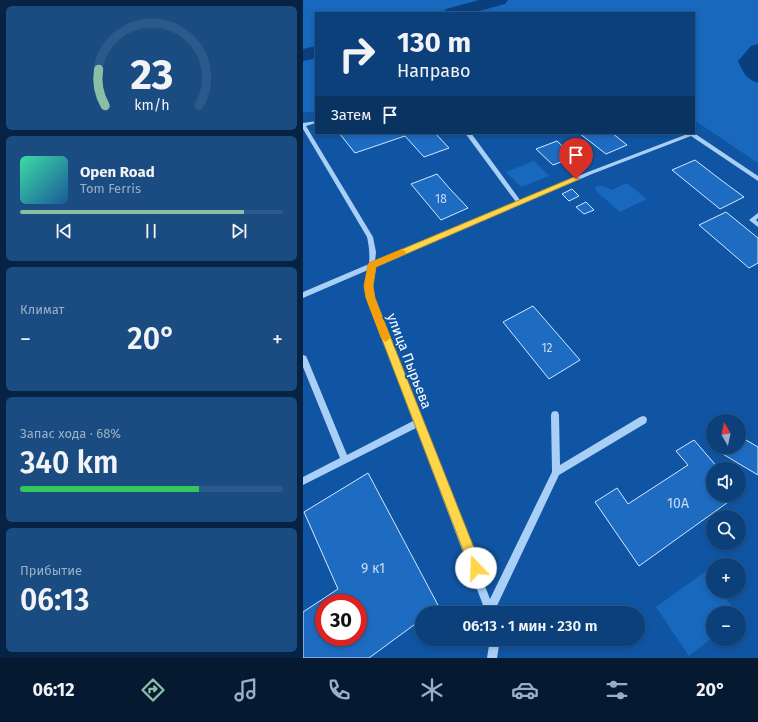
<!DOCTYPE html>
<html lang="ru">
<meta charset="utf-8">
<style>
:root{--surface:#0c407a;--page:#1a4b81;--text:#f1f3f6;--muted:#9aafc7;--line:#2c598b;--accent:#8abfa5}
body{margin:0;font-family:"Fira Sans",sans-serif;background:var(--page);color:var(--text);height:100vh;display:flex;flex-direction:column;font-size:15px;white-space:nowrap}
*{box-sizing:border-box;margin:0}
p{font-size:13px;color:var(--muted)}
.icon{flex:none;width:22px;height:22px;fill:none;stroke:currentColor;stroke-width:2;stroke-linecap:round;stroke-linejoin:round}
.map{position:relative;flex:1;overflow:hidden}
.panel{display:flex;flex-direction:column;gap:6px;padding:6px;background:#072343;width:303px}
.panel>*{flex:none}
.top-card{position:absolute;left:12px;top:12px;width:380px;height:122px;border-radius:0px;box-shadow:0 2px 6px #0003,0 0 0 1px var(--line);background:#0c407a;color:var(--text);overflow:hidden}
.needle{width:26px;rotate:351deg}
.controls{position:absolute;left:403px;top:414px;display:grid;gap:8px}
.controls a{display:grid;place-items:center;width:40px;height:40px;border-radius:50%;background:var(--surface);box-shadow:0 2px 6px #0003,0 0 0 1px var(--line);font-size:20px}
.speed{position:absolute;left:12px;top:594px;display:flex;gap:8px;font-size:20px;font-weight:700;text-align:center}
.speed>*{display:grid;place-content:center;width:52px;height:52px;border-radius:50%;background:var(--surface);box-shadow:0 2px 6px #0003,0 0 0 1px var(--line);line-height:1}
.speed .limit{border:6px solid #d22;background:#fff;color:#111}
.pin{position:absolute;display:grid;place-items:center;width:34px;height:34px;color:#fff;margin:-41px -17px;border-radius:50% 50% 50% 0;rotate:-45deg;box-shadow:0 0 4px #0007}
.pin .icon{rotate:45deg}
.me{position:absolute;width:44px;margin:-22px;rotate:339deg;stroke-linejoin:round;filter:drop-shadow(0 0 3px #0008)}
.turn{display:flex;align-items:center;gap:14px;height:84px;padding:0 16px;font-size:18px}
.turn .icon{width:52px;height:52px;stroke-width:2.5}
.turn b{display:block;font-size:28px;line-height:34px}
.then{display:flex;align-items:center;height:38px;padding:0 16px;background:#0003;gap:8px;font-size:15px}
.big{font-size:30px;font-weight:600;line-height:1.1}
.panel .widget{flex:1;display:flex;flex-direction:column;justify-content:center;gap:6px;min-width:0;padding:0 14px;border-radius:6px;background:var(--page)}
.panel .dial{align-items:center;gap:0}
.dial svg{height:104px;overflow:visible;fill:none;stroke:var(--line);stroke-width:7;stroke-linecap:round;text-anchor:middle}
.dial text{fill:var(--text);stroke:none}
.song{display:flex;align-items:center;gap:12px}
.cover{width:48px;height:48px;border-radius:6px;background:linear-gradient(135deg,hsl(160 70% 55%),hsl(210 70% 35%))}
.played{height:4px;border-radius:2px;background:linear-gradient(90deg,var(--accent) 85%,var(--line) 85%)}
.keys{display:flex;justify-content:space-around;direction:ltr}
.heat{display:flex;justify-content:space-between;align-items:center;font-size:22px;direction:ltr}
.charge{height:6px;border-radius:3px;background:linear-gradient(90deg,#34c759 68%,var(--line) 0)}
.trip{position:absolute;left:112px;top:606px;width:230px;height:40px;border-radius:20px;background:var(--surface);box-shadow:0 2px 6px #0003,0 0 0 1px var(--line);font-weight:600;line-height:40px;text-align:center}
.dock{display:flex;height:64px;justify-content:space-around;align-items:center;background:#051a31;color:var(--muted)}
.dock .icon{width:28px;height:28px}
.dock .on{color:var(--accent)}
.dock b{font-size:18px;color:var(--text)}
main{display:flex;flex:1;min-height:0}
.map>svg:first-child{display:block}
.green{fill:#1868bd}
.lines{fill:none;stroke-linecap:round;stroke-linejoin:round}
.river{fill:#0a3f7e;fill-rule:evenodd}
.building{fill:#1e6cc2;stroke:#d3e8fe;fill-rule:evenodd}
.minor{fill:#aacff6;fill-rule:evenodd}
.route{fill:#ffd54a;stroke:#a68a30}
.slow{fill:#f59e0b}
.labels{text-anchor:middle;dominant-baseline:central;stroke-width:4;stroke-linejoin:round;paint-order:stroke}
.number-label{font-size:12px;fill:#c7daf0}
.street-label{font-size:14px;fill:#fff;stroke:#1055a3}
.near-number-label{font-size:14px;fill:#c7daf0}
</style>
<main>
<section class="panel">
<div class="widget dial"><svg viewBox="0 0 100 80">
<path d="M14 69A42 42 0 1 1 86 69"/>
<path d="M14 69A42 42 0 0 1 9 41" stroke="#8abfa5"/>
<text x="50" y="56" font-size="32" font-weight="700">23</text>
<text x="50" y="72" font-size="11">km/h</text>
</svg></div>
<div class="widget">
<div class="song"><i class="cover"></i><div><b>Open Road</b><p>Tom Ferris</p></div></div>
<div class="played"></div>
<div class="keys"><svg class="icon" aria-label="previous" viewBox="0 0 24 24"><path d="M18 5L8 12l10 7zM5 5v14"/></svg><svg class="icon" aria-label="pause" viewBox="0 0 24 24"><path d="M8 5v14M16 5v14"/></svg><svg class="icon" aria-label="next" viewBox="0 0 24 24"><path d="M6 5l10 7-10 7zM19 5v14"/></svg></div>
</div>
<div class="widget"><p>Климат</p>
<div class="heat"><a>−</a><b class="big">20°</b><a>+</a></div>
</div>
<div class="widget"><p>Запас хода · 68%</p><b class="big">340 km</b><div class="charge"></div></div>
<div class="widget"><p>Прибытие</p><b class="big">06:13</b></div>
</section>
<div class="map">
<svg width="455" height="658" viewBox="0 0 455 658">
<rect width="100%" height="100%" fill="#1055a3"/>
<g class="green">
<path d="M0 0H455V163L391 120V13H13V109L10 112H0Z"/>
<path d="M231 161 246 176 218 187 203 172Z"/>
<path d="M324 183 344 199 317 212 293 191 292 187C299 185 303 186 308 190Z"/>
<path d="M403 571 410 581V591H417L434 613H410V637L386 656 353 607Z"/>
</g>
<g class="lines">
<g class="river">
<path d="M176 0H205L202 4 169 13H140L143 9Z"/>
<path d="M455 44V83C444 80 439 71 435 61L448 46Z"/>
<path d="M13 46V58L0 61V49Z"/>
</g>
</g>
<g class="building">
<path d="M36 133H132L146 148 121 157 102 136 52 153Z"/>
<path d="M276 133H309L324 145 303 154Z"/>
<path d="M254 141 271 157 250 165 233 149Z"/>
<path d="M392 160 418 180 441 197 417 209 369 170Z"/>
<path d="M134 174 147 189 165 208 138 220 108 184Z"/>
<path d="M269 189 276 196 266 201 259 194Z"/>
<path d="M283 202 291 210 281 214 273 207Z"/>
<path d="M423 212 455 238V263L446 268 396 225Z"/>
<path d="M230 306 277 360 246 379 200 322Z"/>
<path d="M436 436 455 447V475L413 450 414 447H436Z"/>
<path d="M391 440 416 469H410V495H435L336 566 292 502 314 488 325 504 385 465 373 451Z"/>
<path d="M65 473 136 607 128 613H119V619L66 658H0V612L35 589 1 512ZM21 603H55V637H21Z"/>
</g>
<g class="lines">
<g class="minor">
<path d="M13 121V123L3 126 70 237 73 252 72 262 213 202 162 133H168L217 200 285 172 387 133H391L455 176V181L388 136 289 174 72 267 70 282V298L187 599 249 472 248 415 249 412 252 411 255 412 256 415 257 465 337 417 340 416 343 417 344 420 343 423 256 475 192 610 193 613H183L113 428 0 485V477L37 458 0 367V355L3 356 4 358 44 455 110 421 64 298 63 282 65 270 0 298V292L66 264C67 255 66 246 64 237L0 129V123Z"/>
<path d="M455 213V218L453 220 455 222V227L446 220Z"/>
<path d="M187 639H197L194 658H184Z"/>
</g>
</g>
<path class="route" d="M271 177 277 179 73 267 70 286 72 298 179 568 177 572 173 574 168 572 167 568 63 298 61 286 65 265 66 263Z"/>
<path class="slow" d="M99 249 103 252 102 254 73 267 70 286 72 298 87 338 83 342 78 338 63 298 61 286 65 265 66 263Z"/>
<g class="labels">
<g class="number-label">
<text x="138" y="199">18</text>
<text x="244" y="348">12</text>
</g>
<g class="street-label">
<text transform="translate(106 361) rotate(69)">улица Пырьева</text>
</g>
<g class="near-number-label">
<text x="375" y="503">10А</text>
<text x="70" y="568">9 к1</text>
</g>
</g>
</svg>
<div class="controls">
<a><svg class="needle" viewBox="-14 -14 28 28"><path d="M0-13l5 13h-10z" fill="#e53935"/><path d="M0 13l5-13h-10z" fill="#9aafc7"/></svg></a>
<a><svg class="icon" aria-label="sound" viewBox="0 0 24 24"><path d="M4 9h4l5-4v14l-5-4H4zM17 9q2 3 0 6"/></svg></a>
<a><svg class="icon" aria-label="search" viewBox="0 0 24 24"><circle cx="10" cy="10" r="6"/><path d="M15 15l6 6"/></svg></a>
<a>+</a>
<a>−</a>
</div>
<div class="speed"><div class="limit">30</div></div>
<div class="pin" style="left:273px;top:179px;background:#d93025"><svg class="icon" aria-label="arrive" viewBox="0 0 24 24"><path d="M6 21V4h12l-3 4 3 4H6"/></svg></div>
<svg class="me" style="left:173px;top:568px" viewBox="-20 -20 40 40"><circle r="19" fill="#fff"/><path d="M0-13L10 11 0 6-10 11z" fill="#ffd54a"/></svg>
<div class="trip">06:13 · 1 мин · 230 m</div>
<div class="top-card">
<div class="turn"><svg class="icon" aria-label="right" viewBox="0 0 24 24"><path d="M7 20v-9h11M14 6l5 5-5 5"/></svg><div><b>130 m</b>Направо</div></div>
<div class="then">Затем<svg class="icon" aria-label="arrive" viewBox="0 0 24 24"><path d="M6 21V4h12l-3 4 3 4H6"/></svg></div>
</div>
</div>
</main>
<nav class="dock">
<b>06:12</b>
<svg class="icon on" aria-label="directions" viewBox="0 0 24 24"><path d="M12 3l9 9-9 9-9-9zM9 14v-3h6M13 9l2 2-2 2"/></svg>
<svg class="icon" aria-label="music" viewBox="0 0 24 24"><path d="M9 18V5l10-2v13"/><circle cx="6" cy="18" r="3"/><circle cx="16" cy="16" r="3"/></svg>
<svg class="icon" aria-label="phone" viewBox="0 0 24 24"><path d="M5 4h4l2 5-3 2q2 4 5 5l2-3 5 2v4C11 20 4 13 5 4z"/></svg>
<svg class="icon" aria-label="climate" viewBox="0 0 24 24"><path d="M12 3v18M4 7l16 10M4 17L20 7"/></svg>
<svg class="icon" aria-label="car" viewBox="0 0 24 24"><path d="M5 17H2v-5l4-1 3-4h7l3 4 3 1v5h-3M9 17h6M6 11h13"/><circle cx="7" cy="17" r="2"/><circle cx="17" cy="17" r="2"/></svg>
<svg class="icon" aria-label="filters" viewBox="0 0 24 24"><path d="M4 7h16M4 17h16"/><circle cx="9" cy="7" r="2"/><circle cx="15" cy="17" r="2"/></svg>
<b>20°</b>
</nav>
